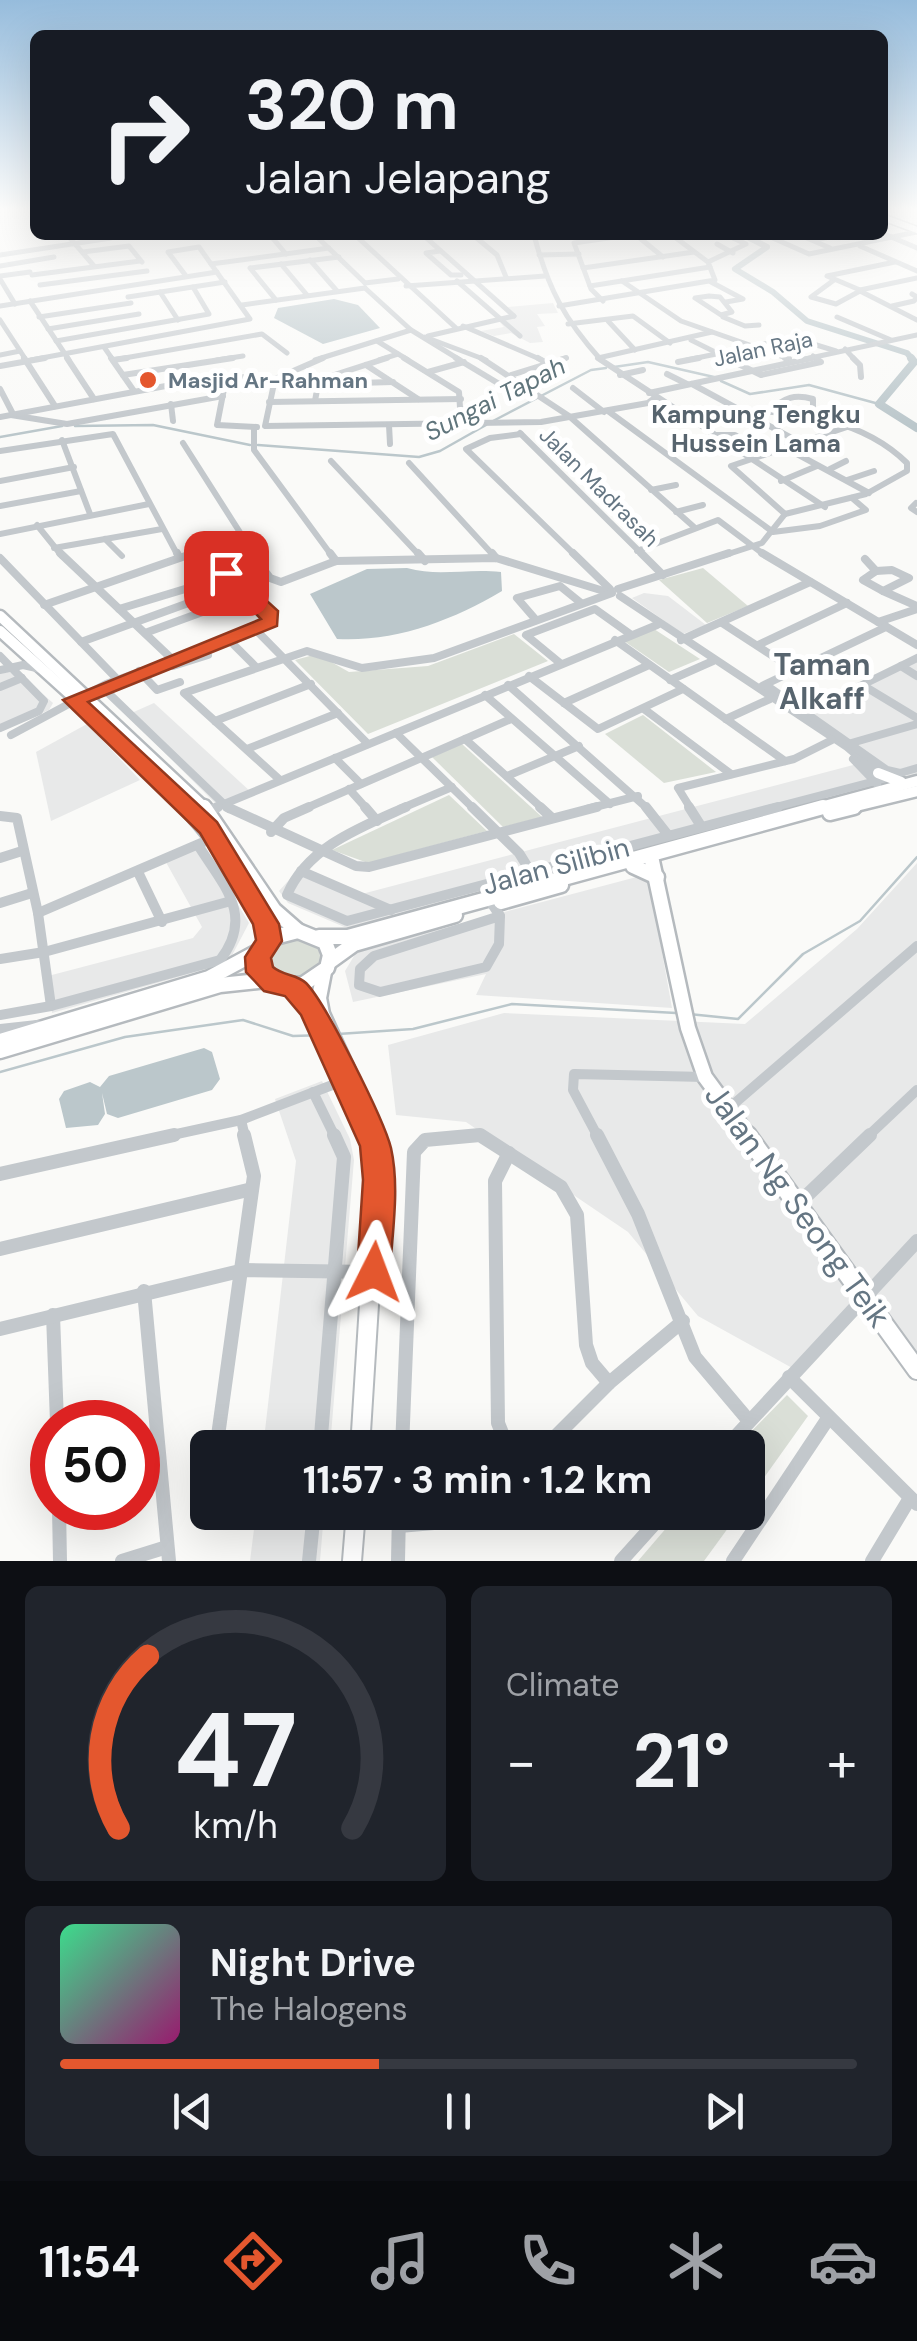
<!DOCTYPE html>
<meta charset="utf-8">
<style>
:root{--surface:#171b24;--page:#20242c;--text:#f1f3f6;--muted:#9ea1a6;--line:#363941;--accent:#e4572e}
body{margin:0;font-family:"DM Sans",sans-serif;background:var(--page);color:var(--text);height:100vh;display:flex;flex-direction:column;font-size:38px;white-space:nowrap}
*{box-sizing:border-box;margin:0}
p{font-size:32px;color:var(--muted)}
.icon{flex:none;width:55px;height:55px;fill:none;stroke:currentColor;stroke-width:2;stroke-linecap:round;stroke-linejoin:round}
.map{position:relative;height:1561px;overflow:hidden}
.details{display:flex;flex-direction:column;gap:25px;padding:25px;background:#0d0f14;flex:1}
.details>*{flex:none}
.hud{position:absolute;left:30px;top:30px;width:858px;height:210px;border-radius:15px;box-shadow:0 10px 40px #0002;background:#171b24;color:var(--text);overflow:hidden}
.speed{position:absolute;left:30px;top:1400px;display:flex;gap:20px;font-size:50px;font-weight:700;text-align:center}
.speed>*{display:grid;place-content:center;width:130px;height:130px;border-radius:50%;background:var(--surface);box-shadow:0 10px 40px #0002;line-height:1}
.speed .limit{border:15px solid #d22;background:#fff;color:#111}
.pin{position:absolute;display:grid;place-items:center;width:85px;height:85px;color:#fff;margin:-42px;border-radius:20px;box-shadow:0 5px 15px #0006}
.me{position:absolute;width:110px;margin:-55px;rotate:3deg;stroke-linejoin:round;filter:drop-shadow(0 0 8px #0008)}
.turn{display:flex;align-items:center;gap:35px;height:210px;padding:0 50px;font-size:45px}
.turn .icon{width:130px;height:130px;stroke-width:2.5}
.turn b{display:block;font-size:70px;line-height:85px}
.big{font-size:75px;font-weight:700;line-height:1.1}
.details .tile{flex:1;display:flex;flex-direction:column;justify-content:center;gap:15px;min-width:0;padding:0 35px;border-radius:15px;background:var(--page)}
.details .dial{align-items:center;gap:0}
.dial svg{height:260px;overflow:visible;fill:none;stroke:var(--line);stroke-width:7;stroke-linecap:round;text-anchor:middle}
.dial text{fill:var(--text);stroke:none}
.song{display:flex;align-items:center;gap:30px}
.cover{width:120px;height:120px;border-radius:15px;background:linear-gradient(135deg,hsl(150 70% 55%),hsl(320 70% 35%))}
.played{height:10px;border-radius:5px;background:linear-gradient(90deg,var(--accent) 40%,var(--line) 40%)}
.keys{display:flex;justify-content:space-around;direction:ltr}
.heat{display:flex;justify-content:space-between;align-items:center;font-size:55px;direction:ltr}
.details .tiles{flex:1;display:grid;gap:25px;grid-template-columns:1fr 1fr}
.tile:last-child{grid-column:span 2}
.trip{position:absolute;left:190px;top:1430px;width:575px;height:100px;border-radius:15px;background:var(--surface);box-shadow:0 10px 40px #0002;font-weight:700;line-height:100px;text-align:center}
.tabs{display:flex;height:160px;justify-content:space-around;align-items:center;background:#090b0e;color:var(--muted)}
.tabs .icon{width:70px;height:70px}
.tabs .current{color:var(--accent)}
.tabs b{font-size:45px;color:var(--text)}
.map>svg:first-child{display:block}
.built{fill:#e8e9e9}
.green{fill:#dadfd7}
.water{fill:#bbc7cb}
.lines{fill:none;stroke-linecap:round;stroke-linejoin:round}
.stream{stroke:#bbc7cb;stroke-width:2.5}
.river-far1{stroke:#bbc7cb;stroke-width:6}
.river{stroke:#bbc7cb;stroke-width:8}
.major-far3-casing{stroke:#b5babe;stroke-width:9}
.major-far2-casing{stroke:#b5babe;stroke-width:15}
.major-far1-casing{stroke:#b5babe;stroke-width:19}
.major-casing{stroke:#b5babe;stroke-width:22}
.minor-far4{stroke:#c3c8cc;stroke-width:5}
.minor-far3{stroke:#c3c8cc;stroke-width:6}
.minor-far2{stroke:#c3c8cc;stroke-width:8}
.minor-far1{stroke:#c3c8cc;stroke-width:10}
.minor{stroke:#c3c8cc;stroke-width:14}
.major-far3{stroke:#fff;stroke-width:6}
.major-far2{stroke:#fff;stroke-width:10}
.major-far1{stroke:#fff;stroke-width:14}
.major{stroke:#fff;stroke-width:18}
.route{fill:#e4572e;stroke:#94391e;stroke-width:2.5}
.poi-dot{fill:#e4572e;stroke:#fff;stroke-width:4}
.labels{text-anchor:middle;dominant-baseline:central;stroke-width:10;stroke-linejoin:round;paint-order:stroke}
.far-street-label{font-size:22px;fill:#657683;stroke:#fff}
.far-poi-label{font-size:22px;font-weight:bold;fill:#657683;stroke:#fff;text-anchor:start}
.far-water-label{font-size:25px;font-style:italic;fill:#60757c;stroke:#fff}
.far-neighbourhood-label{font-size:25px;font-weight:bold;fill:#57646e;stroke:#fff}
.street-label{font-size:28px;fill:#657683;stroke:#fff}
.neighbourhood-label{font-size:30px;font-weight:bold;fill:#57646e;stroke:#fff}
.near-street-label{font-size:32px;fill:#657683;stroke:#fff}
</style>
<div class="map">
<svg width="917" height="1561" viewBox="0 0 917 1561">
<rect width="100%" height="100%" fill="#fafaf8"/>
<g class="built">
<path d="M553 303 558 313 537 314 545 326 537 327 543 342 530 343 511 333 494 336 481 331 504 327 496 318 514 315 508 307Z"/>
<path d="M644 593 668 596 706 625 683 634 632 598Z"/>
<path d="M917 655V774L899 780 885 775 800 713Z"/>
<path d="M15 670 53 703 49 710 0 732V674Z"/>
<path d="M154 703 252 793 220 808 127 715Z"/>
<path d="M87 724 140 780 51 821 36 752Z"/>
<path d="M857 764 878 785 349 929 288 903 279 891 298 870 358 895Z"/>
<path d="M199 841 249 923 228 963 52 1013 48 976 193 938 202 927 162 855Z"/>
<path d="M917 863V1375L862 1302 794 1369 698 1316 628 1232 466 1122 396 1115 388 1045 504 1013 745 1024 857 929Z"/>
<path d="M648 874 672 1008 476 995 486 974 353 1002 345 971 357 951Z"/>
<path d="M322 1081 350 1139 354 1160 330 1447 263 1448 296 1161 275 1099Z"/>
<path d="M256 1513H324L320 1561H250Z"/>
</g>
<g class="green">
<path d="M703 568 748 606 707 623 659 580Z"/>
<path d="M654 629 700 659 669 672 624 641Z"/>
<path d="M514 634 548 661 368 734 295 660 317 654 349 672 428 666Z"/>
<path d="M643 715 716 772 664 783 605 734Z"/>
<path d="M462 744 542 817 503 827 432 757Z"/>
<path d="M449 795 487 831 368 863 332 850Z"/>
<path d="M294 935 317 944 321 960 305 978 286 982 261 969 272 941Z"/>
<path d="M787 1395 808 1416 748 1500V1448L736 1447Z"/>
<path d="M680 1512 739 1513 704 1561H638Z"/>
</g>
<g class="water">
<path d="M334 299 358 305 380 328 323 344 274 318 278 308Z"/>
<path d="M407 568C439 577 467 568 501 572L502 591C451 621 396 642 337 639L310 594 367 569Z"/>
<path d="M204 1048 212 1052 220 1079 212 1090 118 1118 107 1114 102 1093 105 1114 98 1125 66 1128 59 1099 64 1091 90 1082 100 1087 109 1076Z"/>
</g>
<g class="lines">
<g class="stream">
<path d="M614 367 648 362 714 377"/>
<path d="M721 381 750 394 809 385 879 404"/>
<path d="M493 421 591 370 606 368"/>
<path d="M75 426 153 425 250 445"/>
<path d="M0 437 62 426"/>
<path d="M258 445 419 457 440 451 486 425"/>
<path d="M689 1014 738 1019 803 954 860 921 917 857"/>
<path d="M338 1034 413 1029 512 1004 676 1013"/>
<path d="M0 1072 125 1037 243 1020 293 1036 325 1035"/>
</g>
<path class="river-far1" d="M744 235 767 247 735 269 773 292 807 321 907 353 913 360"/>
<path class="river" d="M911 358 914 362 879 404 917 428"/>
<g class="major-far3-casing">
<path id="major-far3" d="M882 217 917 230"/>
</g>
<g class="major-far2-casing">
<g id="major-far2">
<path d="M0 616 206 809"/>
<path d="M0 631 113 733 188 809"/>
<path d="M878 773 901 782"/>
<path d="M813 809 917 781"/>
<path d="M844 809 917 791"/>
</g>
</g>
<g class="major-far1-casing">
<g id="major-far1">
<path d="M186 807C223 847 252 889 269 941"/>
<path d="M204 807 274 910 298 931"/>
<path d="M830 813 854 807"/>
<path d="M652 861 688 1028 705 1077 749 1137"/>
<path d="M633 866 657 877"/>
<path d="M501 902 561 885"/>
<path d="M298 931 325 942 330 955 327 968 302 985 272 983 259 969 260 952 275 937Z"/>
<path d="M319 937H348L823 807"/>
<path d="M329 962 354 944 455 915"/>
<path d="M324 972 319 998 322 1014 348 1071 370 1137"/>
<path d="M293 987 319 1023"/>
<path d="M0 1041 209 978 261 950"/>
<path d="M0 1051 220 985 267 980"/>
</g>
</g>
<g class="major-casing">
<g id="major">
<path d="M747 1135 917 1370"/>
<path d="M360 1448 378 1161 369 1135"/>
<path d="M352 1561 356 1512"/>
</g>
</g>
<g class="minor-far4">
<path d="M882 233 917 248"/>
<path d="M81 235 70 238 94 266"/>
<path d="M270 235 286 254"/>
<path d="M315 235 365 283"/>
<path d="M355 235 456 328"/>
<path d="M423 235 514 316"/>
<path d="M473 235 497 255 506 277"/>
<path d="M534 235C548 288 564 319 601 360"/>
<path d="M636 235 663 257"/>
<path d="M766 235 809 254 917 232"/>
<path d="M800 235 830 248"/>
<path d="M815 240 839 235"/>
<path d="M717 244 733 253"/>
<path d="M860 246 917 271"/>
<path d="M440 251 426 253 451 275H461"/>
<path d="M83 252 129 246 142 262"/>
<path d="M0 255 111 238"/>
<path d="M539 255 579 254"/>
<path d="M310 260 337 291"/>
<path d="M708 262 746 244 733 238"/>
<path d="M211 264 329 248"/>
<path d="M281 264 307 295"/>
<path d="M0 266 54 257"/>
<path d="M250 268 276 300"/>
<path d="M251 268 339 257"/>
<path d="M583 268 694 252"/>
<path d="M32 275 140 261"/>
<path d="M0 276 30 272"/>
<path d="M0 279 15 304"/>
<path d="M834 280 811 297 836 304 860 291"/>
<path d="M457 281 520 336"/>
<path d="M622 281 681 321 789 359"/>
<path d="M711 282 743 299 726 302"/>
<path d="M365 283 398 279"/>
<path d="M40 285 147 271"/>
<path d="M406 286 545 276"/>
<path d="M590 286 710 267"/>
<path d="M365 288 411 330 460 360"/>
<path d="M860 290 827 276 895 262"/>
<path d="M860 290 917 278"/>
<path d="M860 291 917 320"/>
<path d="M160 292 178 320"/>
<path d="M709 296 720 297 732 312 721 315 695 298Z"/>
<path d="M128 297 225 282"/>
<path d="M30 301 69 360"/>
<path d="M603 301 591 289 574 243 629 235"/>
<path d="M242 305 365 288"/>
<path d="M0 306 217 272"/>
<path d="M559 306 715 280 708 262 672 235"/>
<path d="M892 306 914 301 917 297 912 294"/>
<path d="M39 317 131 303"/>
<path d="M723 317 745 326 759 325"/>
<path d="M837 317 891 340"/>
<path d="M0 320 26 360"/>
<path d="M608 321 635 350"/>
<path d="M568 324 633 316 670 343"/>
<path d="M463 326 542 360"/>
<path d="M48 329 139 314"/>
<path d="M428 336 514 316"/>
<path d="M425 337 486 360"/>
<path d="M691 340 731 360"/>
<path d="M56 341 209 314 193 287"/>
<path d="M377 341 408 360"/>
<path d="M757 345 797 339 836 351"/>
<path d="M104 347 113 360"/>
<path d="M845 349 855 360"/>
<path d="M0 355 20 351"/>
<path d="M813 356 818 360"/>
<path d="M598 358 712 332"/>
<path d="M31 360 250 319 199 247 168 252 186 276"/>
<path d="M113 360 262 334 287 353"/>
<path d="M217 360 243 356"/>
<path d="M315 360 411 330"/>
<path d="M379 360 398 354"/>
<path d="M559 360 566 358"/>
<path d="M687 360 716 354"/>
<path d="M801 360 917 335"/>
</g>
<g class="minor-far3">
<path d="M24 358 55 406"/>
<path d="M67 358 94 399"/>
<path d="M111 358 134 391"/>
<path d="M404 358 459 392 461 423"/>
<path d="M456 358 506 388"/>
<path d="M481 358 569 416 694 527"/>
<path d="M538 358 560 371"/>
<path d="M598 358 825 507"/>
<path d="M726 358 761 375 821 362 815 358"/>
<path d="M785 358 789 359"/>
<path d="M853 358 860 365 861 377"/>
<path d="M113 360 127 358"/>
<path d="M678 362 699 358"/>
<path d="M366 365 418 399"/>
<path d="M0 366 45 358"/>
<path d="M428 372 464 362"/>
<path d="M667 374 687 384"/>
<path d="M123 375 233 358"/>
<path d="M511 375 566 358"/>
<path d="M620 375 643 370"/>
<path d="M219 376 225 384 217 425 257 427"/>
<path d="M275 379 265 426 541 422 648 403 656 397"/>
<path d="M275 379 323 358"/>
<path d="M320 384 393 382"/>
<path d="M692 384 799 442"/>
<path d="M573 388 604 412"/>
<path d="M0 389 13 414"/>
<path d="M649 393 812 358"/>
<path d="M315 401 318 384 325 378 387 358"/>
<path d="M269 402 461 399"/>
<path d="M171 404 173 421"/>
<path d="M462 409H484"/>
<path d="M742 410C802 413 862 419 907 463V471L866 494 785 514"/>
<path d="M608 411 773 532 820 526 866 510 852 498"/>
<path d="M771 411C784 397 795 394 813 399V416"/>
<path d="M11 415 67 424 223 396"/>
<path d="M0 417 219 376 275 379"/>
<path d="M829 419 857 410"/>
<path d="M389 425 390 444"/>
<path d="M254 427V450L332 556"/>
<path d="M520 433 644 556"/>
<path d="M521 434 490 438 466 449 576 556"/>
<path d="M711 435H735L763 453"/>
<path d="M813 438 832 446"/>
<path d="M62 440 90 514"/>
<path d="M183 443 255 556"/>
<path d="M784 447 869 493"/>
<path d="M0 451 113 434 178 556"/>
<path d="M331 461 420 556"/>
<path d="M409 463 494 556"/>
<path d="M830 469 846 461"/>
<path d="M847 480 874 471"/>
<path d="M0 481 74 467"/>
<path d="M781 481 817 466"/>
<path d="M651 490 676 485"/>
<path d="M916 503 911 508 917 512"/>
<path d="M0 506 81 491"/>
<path d="M676 512 703 505"/>
<path d="M785 514 731 466 847 427"/>
<path d="M37 525 62 556"/>
<path d="M0 534 149 504"/>
<path d="M105 539 122 556"/>
<path d="M54 548 162 529"/>
<path d="M637 551 718 520 766 556"/>
<path d="M187 556H206"/>
<path d="M722 556 762 543 785 514"/>
</g>
<g class="minor-far2">
<path d="M60 553 172 659"/>
<path d="M177 553 179 557"/>
<path d="M253 553 261 566"/>
<path d="M330 553 336 561"/>
<path d="M418 553 425 561"/>
<path d="M492 553 496 558"/>
<path d="M573 553 610 589"/>
<path d="M641 553 663 575"/>
<path d="M762 553 917 645"/>
<path d="M0 558 118 680"/>
<path d="M865 559 876 571"/>
<path d="M892 570 909 578 883 591 863 580 876 571Z"/>
<path d="M618 589 729 553"/>
<path d="M883 591 917 606"/>
<path d="M620 596 847 747 880 775"/>
<path d="M44 605 194 553"/>
<path d="M119 609 261 566 270 578 281 582 336 561 496 558 607 592"/>
<path d="M536 620 517 598 560 586 581 603"/>
<path d="M878 622 917 609"/>
<path d="M722 623 796 671"/>
<path d="M256 630 368 744"/>
<path d="M145 633 249 595"/>
<path d="M228 639 255 666"/>
<path d="M615 640 785 761"/>
<path d="M681 640 810 582"/>
<path d="M81 642 238 585"/>
<path d="M758 645 847 603"/>
<path d="M0 656 44 701 39 711 0 728"/>
<path d="M560 663 526 635 595 609 630 634"/>
<path d="M173 666 208 655"/>
<path d="M901 666 917 676"/>
<path d="M0 670 23 665 41 669"/>
<path d="M139 671 157 690 180 682"/>
<path d="M529 676 598 729 683 689"/>
<path d="M670 680 713 661"/>
<path d="M508 685 648 809"/>
<path d="M766 685 887 770 900 773 917 768"/>
<path d="M762 686 886 627"/>
<path d="M864 686 917 718"/>
<path d="M0 687 22 678"/>
<path d="M104 689 229 809"/>
<path d="M485 695 610 804"/>
<path d="M564 703 649 665"/>
<path d="M644 709 731 774"/>
<path d="M803 714 917 658"/>
<path d="M726 719 770 699"/>
<path d="M215 721 311 684"/>
<path d="M396 733 474 809"/>
<path d="M11 735 106 684 256 630 272 619 210 557 197 553"/>
<path d="M465 739 543 809"/>
<path d="M848 744 917 724"/>
<path d="M247 749 338 713"/>
<path d="M335 758 361 784"/>
<path d="M853 759 877 784"/>
<path d="M507 776 579 746"/>
<path d="M280 780 184 693 307 651 362 668 434 658 612 593"/>
<path d="M349 789 367 809"/>
<path d="M212 809 657 625"/>
<path d="M304 809 511 719"/>
<path d="M400 809 452 787"/>
<path d="M587 809 638 796"/>
<path d="M691 809 678 788 794 759 832 740"/>
<path d="M768 809 883 779"/>
</g>
<g class="minor-far1">
<path d="M227 807 356 866 369 867 597 807"/>
<path d="M365 807 377 821"/>
<path d="M406 807C361 827 307 847 287 895L347 921 778 807"/>
<path d="M472 807 519 853 532 874"/>
<path d="M540 807 552 818"/>
<path d="M646 807 668 835"/>
<path d="M689 807 701 826"/>
<path d="M208 811 218 807"/>
<path d="M0 816 17 818 38 913 51 1006"/>
<path d="M271 832 284 818 309 807"/>
<path d="M0 858 22 851"/>
<path d="M301 871 391 910"/>
<path d="M138 872 162 922"/>
<path d="M0 903 32 893"/>
<path d="M492 904 500 916"/>
<path d="M38 913 215 837"/>
<path d="M500 916 499 944 486 967 380 992 359 985 360 969 374 956Z"/>
<path d="M0 959 44 952 231 901"/>
<path d="M0 1015 51 1006 220 960C255 915 223 885 198 845"/>
<path d="M0 1029 37 1025"/>
<path d="M313 1092 335 1137"/>
<path d="M728 1109 917 946"/>
<path d="M241 1120 245 1137"/>
<path d="M163 1137 241 1120 348 1079"/>
<path d="M453 1137H484"/>
<path d="M598 1137 573 1090 574 1074 705 1077"/>
<path d="M867 1137 917 1090"/>
</g>
<g class="minor">
<path d="M597 1135 638 1214 695 1357 749 1421"/>
<path d="M0 1174 174 1135"/>
<path d="M797 1205 870 1135"/>
<path d="M0 1249 252 1189"/>
<path d="M144 1291 169 1561"/>
<path d="M53 1315 57 1422"/>
<path d="M0 1329 244 1270 370 1272"/>
<path d="M789 1377 917 1504"/>
<path d="M217 1443 254 1176 244 1135"/>
<path d="M320 1448 344 1157 334 1135"/>
<path d="M402 1448 414 1152 425 1140 480 1135 561 1187 577 1215 586 1345 592 1363 609 1383"/>
<path d="M508 1448 498 1423 495 1181 509 1153"/>
<path d="M544 1448 609 1383 683 1321"/>
<path d="M725 1448 917 1241"/>
<path d="M59 1508 60 1561"/>
<path d="M399 1526 457 1521 476 1512"/>
<path d="M122 1561 167 1547"/>
<path d="M309 1561 314 1512"/>
<path d="M398 1561 399 1512"/>
<path d="M621 1561 665 1512"/>
<path d="M733 1561 827 1420"/>
<path d="M872 1561 910 1498"/>
</g>
<use href="#major-far3" class="major-far3"/>
<use href="#major-far2" class="major-far2"/>
<use href="#major-far1" class="major-far1"/>
<use href="#major" class="major"/>
</g>
<linearGradient id="sky" x2="0" y2="1"><stop stop-color="#96bcdc"/><stop offset="0.49" stop-color="#fdfdfc"/><stop offset="1" stop-color="#fdfdfc" stop-opacity="0"/></linearGradient>
<rect width="917" height="426" fill="url(#sky)"/>
<path class="route" d="M219 569H232L278 611 277 626 88 702 217 822 279 924 282 941 271 958 273 967C283 976 297 974 306 983 326 1003 384 1120 391 1148 400 1188 392 1233 390 1272L385 1284 374 1288 362 1284 357 1272 363 1180 360 1146 301 1015 285 996 264 991 246 972 245 957 256 940 253 924 200 833 63 700 261 619 219 577Z"/>
<circle class="poi-dot" cx="148" cy="380" r="10"/>
<g class="labels">
<g class="far-street-label">
<text transform="translate(763 349) rotate(-12)">Jalan Raja</text>
<text transform="translate(599 487) rotate(45)">Jalan Madrasah</text>
</g>
<g class="far-poi-label">
<text x="168" y="380">Masjid Ar-Rahman</text>
</g>
<g class="far-water-label">
<text transform="translate(495 399) rotate(-27)">Sungai Tapah</text>
</g>
<g class="far-neighbourhood-label">
<text x="756" y="414">Kampung Tengku<tspan x="756" dy="29">Hussein Lama</tspan></text>
</g>
<g class="street-label">
<text transform="translate(556 866) rotate(-15)">Jalan Silibin</text>
</g>
<g class="neighbourhood-label">
<text x="822" y="664">Taman<tspan x="822" dy="34">Alkaff</tspan></text>
</g>
<g class="near-street-label">
<text transform="translate(798 1206) rotate(54)">Jalan Ng Seong Teik</text>
</g>
</g>
</svg>
<div class="speed"><div class="limit">50</div></div>
<div class="pin" style="left:226px;top:573px;background:#d93025"><svg class="icon" aria-label="arrive" viewBox="0 0 24 24"><path d="M6 21V4h12l-3 4 3 4H6"/></svg></div>
<svg class="me" style="left:374px;top:1272px" viewBox="-20 -20 40 40"><path d="M0-17L14 15 0 8-14 15z" fill="#e4572e" stroke="#fff" stroke-width="4"/></svg>
<div class="trip">11:57 · 3 min · 1.2 km</div>
<div class="hud">
<div class="turn"><svg class="icon" aria-label="right" viewBox="0 0 24 24"><path d="M7 20v-9h11M14 6l5 5-5 5"/></svg><div><b>320 m</b>Jalan Jelapang</div></div>
</div>
</div>
<section class="details">
<div class="tiles">
<div class="tile dial"><svg viewBox="0 0 100 80">
<path d="M14 69A42 42 0 1 1 86 69"/>
<path d="M14 69A42 42 0 0 1 23 16" stroke="#e4572e"/>
<text x="50" y="56" font-size="32" font-weight="700">47</text>
<text x="50" y="72" font-size="11">km/h</text>
</svg></div>
<div class="tile"><p>Climate</p>
<div class="heat"><a>−</a><b class="big">21°</b><a>+</a></div>
</div>
<div class="tile">
<div class="song"><i class="cover"></i><div><b>Night Drive</b><p>The Halogens</p></div></div>
<div class="played"></div>
<div class="keys"><svg class="icon" aria-label="previous" viewBox="0 0 24 24"><path d="M18 5L8 12l10 7zM5 5v14"/></svg><svg class="icon" aria-label="pause" viewBox="0 0 24 24"><path d="M8 5v14M16 5v14"/></svg><svg class="icon" aria-label="next" viewBox="0 0 24 24"><path d="M6 5l10 7-10 7zM19 5v14"/></svg></div>
</div>
</div>
</section>
<nav class="tabs">
<b>11:54</b>
<svg class="icon current" aria-label="directions" viewBox="0 0 24 24"><path d="M12 3l9 9-9 9-9-9zM9 14v-3h6M13 9l2 2-2 2"/></svg>
<svg class="icon" aria-label="music" viewBox="0 0 24 24"><path d="M9 18V5l10-2v13"/><circle cx="6" cy="18" r="3"/><circle cx="16" cy="16" r="3"/></svg>
<svg class="icon" aria-label="phone" viewBox="0 0 24 24"><path d="M5 4h4l2 5-3 2q2 4 5 5l2-3 5 2v4C11 20 4 13 5 4z"/></svg>
<svg class="icon" aria-label="climate" viewBox="0 0 24 24"><path d="M12 3v18M4 7l16 10M4 17L20 7"/></svg>
<svg class="icon" aria-label="car" viewBox="0 0 24 24"><path d="M5 17H2v-5l4-1 3-4h7l3 4 3 1v5h-3M9 17h6M6 11h13"/><circle cx="7" cy="17" r="2"/><circle cx="17" cy="17" r="2"/></svg>
</nav>
